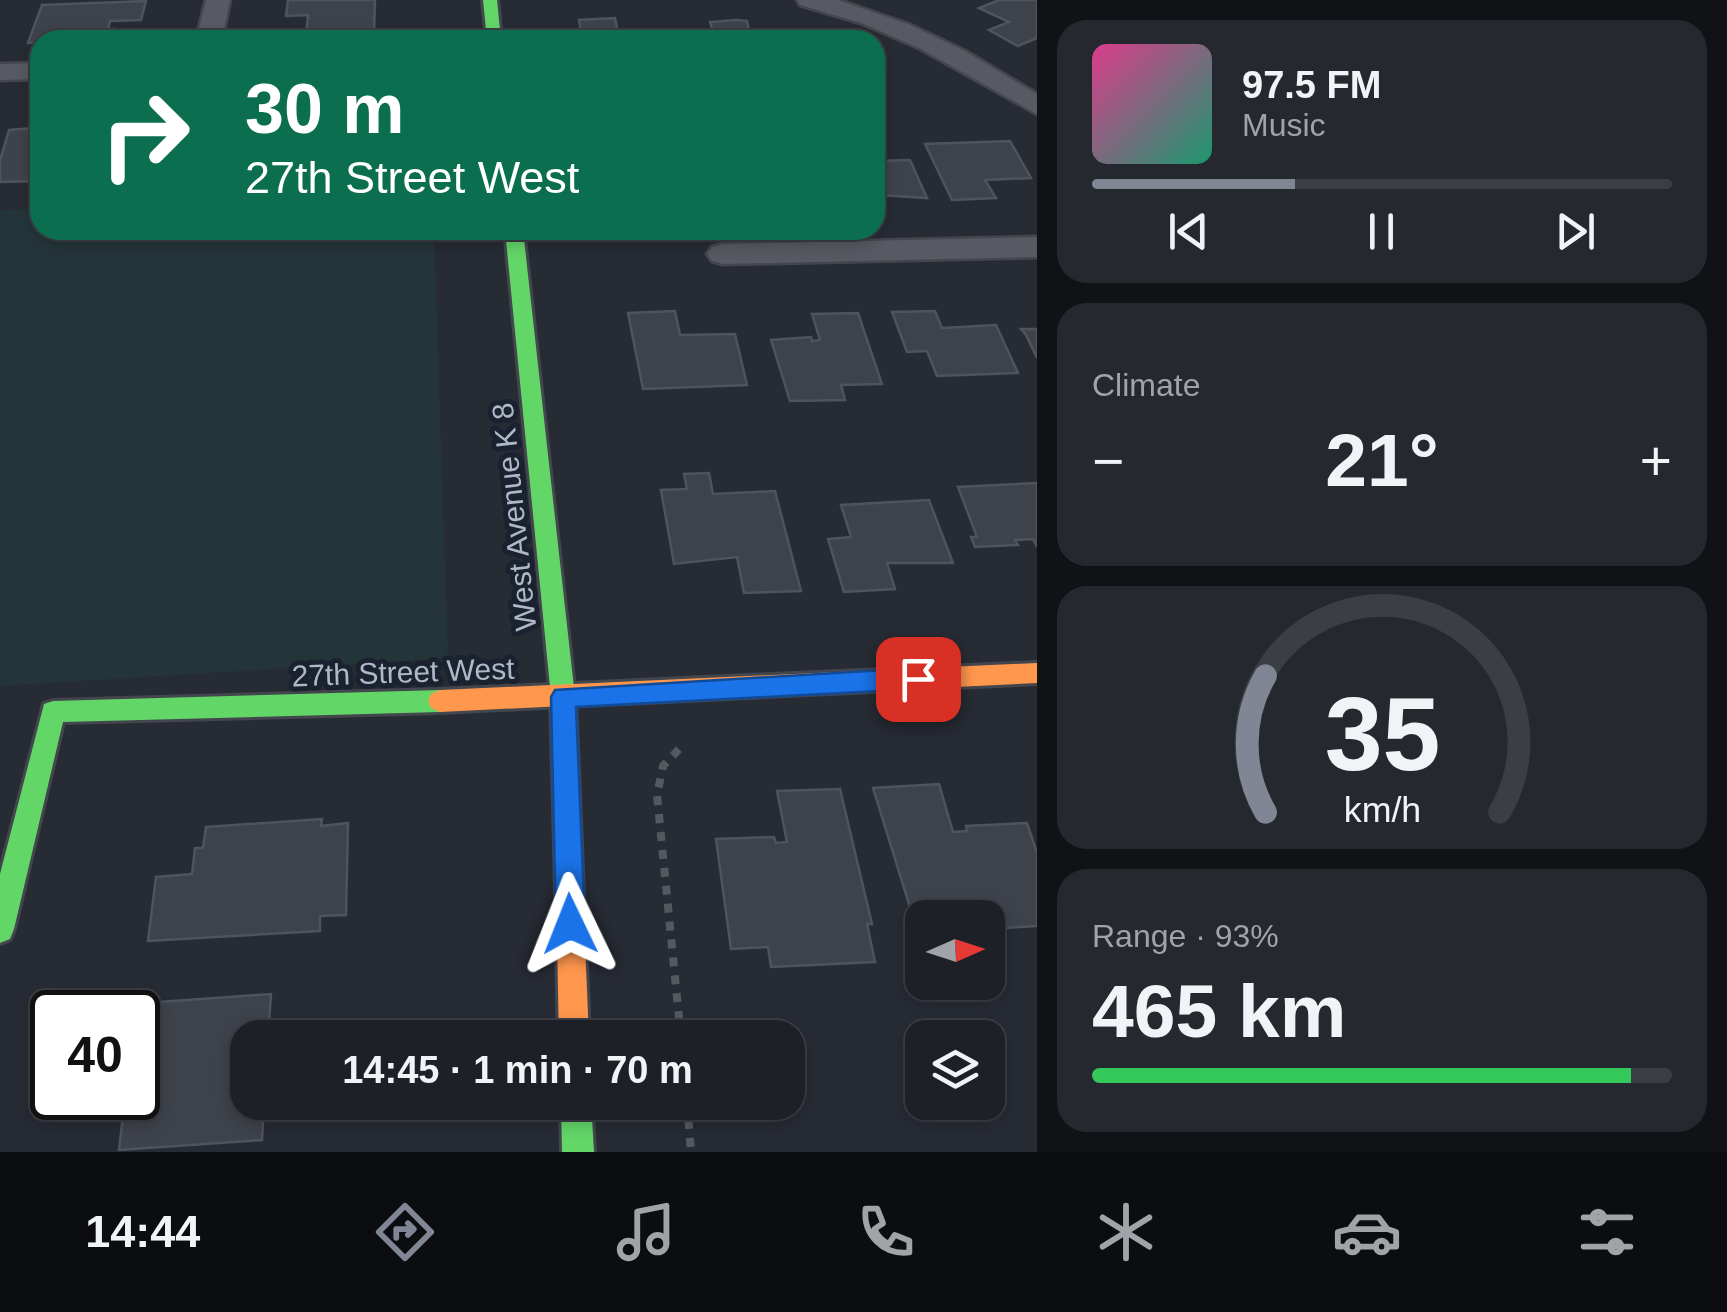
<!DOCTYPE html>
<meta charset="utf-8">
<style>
:root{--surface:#1d2027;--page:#25282f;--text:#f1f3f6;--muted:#a0a3a7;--line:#3b3e44;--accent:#808693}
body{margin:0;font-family:Helvetica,sans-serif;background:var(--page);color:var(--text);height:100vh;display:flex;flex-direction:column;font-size:38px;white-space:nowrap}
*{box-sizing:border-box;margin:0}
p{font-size:32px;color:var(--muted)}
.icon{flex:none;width:55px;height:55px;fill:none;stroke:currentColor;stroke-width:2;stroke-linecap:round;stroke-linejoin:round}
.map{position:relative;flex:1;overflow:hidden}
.drawer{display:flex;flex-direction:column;gap:20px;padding:20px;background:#101215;width:690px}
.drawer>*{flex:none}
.banner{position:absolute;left:30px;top:30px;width:855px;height:210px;border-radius:30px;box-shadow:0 5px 15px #0003,0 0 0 2px var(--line);background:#0b6e4f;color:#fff;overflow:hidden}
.needle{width:65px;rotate:87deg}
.controls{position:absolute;left:905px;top:900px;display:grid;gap:20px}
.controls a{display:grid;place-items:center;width:100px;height:100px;border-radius:20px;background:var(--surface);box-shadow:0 5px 15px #0003,0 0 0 2px var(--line);font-size:50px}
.speed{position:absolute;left:30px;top:990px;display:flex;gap:20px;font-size:50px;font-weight:700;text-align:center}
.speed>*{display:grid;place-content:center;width:130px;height:130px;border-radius:50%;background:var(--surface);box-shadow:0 5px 15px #0003,0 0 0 2px var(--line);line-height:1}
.speed .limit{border:5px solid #111;border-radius:15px;background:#fff;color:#111}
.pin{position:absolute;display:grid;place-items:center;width:85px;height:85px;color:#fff;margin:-42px;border-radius:20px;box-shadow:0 5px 15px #0006}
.me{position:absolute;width:110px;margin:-55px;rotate:358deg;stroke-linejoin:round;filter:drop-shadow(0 0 8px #0008)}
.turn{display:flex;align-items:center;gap:35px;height:210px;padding:0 50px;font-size:45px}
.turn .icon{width:130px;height:130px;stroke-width:2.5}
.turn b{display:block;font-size:70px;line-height:85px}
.big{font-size:75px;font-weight:600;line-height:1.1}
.drawer .widget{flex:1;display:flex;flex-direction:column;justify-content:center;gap:15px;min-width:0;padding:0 35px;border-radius:30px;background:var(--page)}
.drawer .dial{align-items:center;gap:0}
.dial svg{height:260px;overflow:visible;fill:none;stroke:var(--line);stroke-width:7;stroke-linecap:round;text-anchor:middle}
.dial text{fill:var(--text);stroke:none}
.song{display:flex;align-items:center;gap:30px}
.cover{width:120px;height:120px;border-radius:15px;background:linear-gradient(135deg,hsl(330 70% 55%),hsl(160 70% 35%))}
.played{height:10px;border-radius:5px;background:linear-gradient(90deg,var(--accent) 35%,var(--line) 35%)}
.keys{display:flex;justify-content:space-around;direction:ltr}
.heat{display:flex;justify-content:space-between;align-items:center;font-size:55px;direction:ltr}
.charge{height:15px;border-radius:8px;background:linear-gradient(90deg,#34c759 93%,var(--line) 0)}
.trip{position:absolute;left:230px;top:1020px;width:575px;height:100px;border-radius:30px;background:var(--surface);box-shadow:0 5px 15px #0003,0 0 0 2px var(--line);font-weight:600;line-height:100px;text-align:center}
.tabs{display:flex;height:160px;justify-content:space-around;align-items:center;background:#0c0d10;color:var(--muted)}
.tabs .icon{width:70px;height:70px}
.tabs .active{color:var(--accent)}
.tabs b{font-size:45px;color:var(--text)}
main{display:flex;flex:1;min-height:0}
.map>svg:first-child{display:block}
.green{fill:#24353a}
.building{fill:#3e424a;stroke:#4f535c;stroke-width:2.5}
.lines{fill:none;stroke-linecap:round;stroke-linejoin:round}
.street-casing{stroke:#43464d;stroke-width:5}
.fast-casing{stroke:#43464d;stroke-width:6}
.slow-casing{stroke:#43464d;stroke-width:6}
.path{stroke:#545960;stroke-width:8;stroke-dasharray:9 9;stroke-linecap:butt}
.street{fill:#575a62;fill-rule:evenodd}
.fast{fill:#63d668;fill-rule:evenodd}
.slow{fill:#ff974d;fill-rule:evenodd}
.route{fill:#1a73e8;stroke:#114b97;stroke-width:2.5}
.labels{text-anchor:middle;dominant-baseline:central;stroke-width:10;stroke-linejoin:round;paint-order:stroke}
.street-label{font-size:30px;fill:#b0b7c6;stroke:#1a212f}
</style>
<main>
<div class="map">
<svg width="1037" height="1152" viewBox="0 0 1037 1152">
<rect width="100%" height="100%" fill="#272b34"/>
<path class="green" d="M40 209V230H434L448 658 0 686V210Z"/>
<g class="building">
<path d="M288 0H375L374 33 306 35 308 15 286 16Z"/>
<path d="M999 0H1037V38L1018 46 989 30 1009 22 979 8Z"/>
<path d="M146 1 141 20 110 21 108 29H114L110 40 28 43 42 5Z"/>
<path d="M615 18 618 32 656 30 661 40 582 37 579 20Z"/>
<path d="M736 20 747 21 751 40H678L680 36 715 37 710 22Z"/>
<path d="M34 128 40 131V181L0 182V160L9 130Z"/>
<path d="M1010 141 1031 178 985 180 996 198 952 200 925 144Z"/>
<path d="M875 154 878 161 910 160 927 198 879 195 885 211H875Z"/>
<path d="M675 311 680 335 735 334 747 385 643 389 628 313Z"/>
<path d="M935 311 942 328 996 325 1018 373 937 376 927 351 907 352 892 312Z"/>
<path d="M858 313 882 384 841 385 845 400 790 401 771 340 811 337 812 341 820 340 812 314Z"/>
<path d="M1021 329H1037V358L1026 335Z"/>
<path d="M709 473 713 494 775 491 801 591 744 593 737 557 674 564 661 490 687 489 684 474Z"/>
<path d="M1037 483V547L1033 539 1015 540 1018 545 975 547 971 537H977L958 487Z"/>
<path d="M929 500 953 563H887L895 589 844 592 828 539 851 537 841 505Z"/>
<path d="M939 784 953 832 967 831 966 826 1027 823 1037 853V926L988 929V918H922L921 943 873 788Z"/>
<path d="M840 789 872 924H867L875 962 771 967 768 947 731 949 716 839 774 837 776 843 787 842 777 791Z"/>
<path d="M322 819 321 826 348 823 346 915 320 916V931L148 941 156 877 192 874 195 848H203L206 827Z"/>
<path d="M271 994 268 1038H248V1102H264L262 1140 119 1150 125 1098H138L146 1003Z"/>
</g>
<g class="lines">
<g class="street-casing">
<g id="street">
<path d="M206 0H230L222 40H196Z"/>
<path d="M797 0H838L908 24 965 51 1037 94V114L919 48 861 23 800 5Z"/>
<path d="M40 63V79L0 80V64Z"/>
<path d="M1037 237V257L723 264 712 261 707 254 712 247 723 244Z"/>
</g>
</g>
<g class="fast-casing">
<g id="fast">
<path d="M483 0H497L501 40H487Z"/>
<path d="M505 230H523L575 697 581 845 577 854 568 858 559 854 555 845 551 697Z"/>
<path d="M440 690 449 694 452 701 449 708 440 712 63 722 14 929 10 939 0 943V874L44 704 53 701Z"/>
<path d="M561 1102H591L594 1152H562Z"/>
</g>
</g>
<g class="slow-casing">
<g id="slow">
<path d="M1037 663V683L440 712 431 708 428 701 431 694 440 690Z"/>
<path d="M568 832 577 836 581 845 589 1038H559L555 845 559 836Z"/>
</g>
</g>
<g class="path">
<path d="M681 1038 657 795 663 766 683 745"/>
<path d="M687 1102 691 1152"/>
</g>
<use href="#street" class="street"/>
<use href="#fast" class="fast"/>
<use href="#slow" class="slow"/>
</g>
<path class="route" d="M918 668 927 671 931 679 927 686 918 689 576 707 585 924 580 934 570 938 561 934 556 924 551 697 555 690Z"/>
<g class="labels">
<g class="street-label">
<text transform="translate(514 517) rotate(-96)">West Avenue K 8</text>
<text transform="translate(403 672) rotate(-2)">27th Street West</text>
</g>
</g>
</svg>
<div class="controls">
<a><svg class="needle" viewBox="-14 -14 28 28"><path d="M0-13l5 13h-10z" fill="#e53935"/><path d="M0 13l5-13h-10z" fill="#a0a3a7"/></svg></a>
<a><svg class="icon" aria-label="layers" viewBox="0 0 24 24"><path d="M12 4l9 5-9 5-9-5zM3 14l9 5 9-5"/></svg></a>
</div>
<div class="speed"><div class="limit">40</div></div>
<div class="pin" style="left:918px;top:679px;background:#d93025"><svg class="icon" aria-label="arrive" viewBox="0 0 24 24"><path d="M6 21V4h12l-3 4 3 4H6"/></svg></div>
<svg class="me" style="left:570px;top:924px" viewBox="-20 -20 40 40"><path d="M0-17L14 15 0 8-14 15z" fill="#1a73e8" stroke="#fff" stroke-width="4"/></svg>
<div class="trip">14:45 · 1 min · 70 m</div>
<div class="banner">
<div class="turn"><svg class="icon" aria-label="right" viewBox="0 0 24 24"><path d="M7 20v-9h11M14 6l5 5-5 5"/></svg><div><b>30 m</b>27th Street West</div></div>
</div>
</div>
<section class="drawer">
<div class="widget">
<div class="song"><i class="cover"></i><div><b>97.5 FM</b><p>Music</p></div></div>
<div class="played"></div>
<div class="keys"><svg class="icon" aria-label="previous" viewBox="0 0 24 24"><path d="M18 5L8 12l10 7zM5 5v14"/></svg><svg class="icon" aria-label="pause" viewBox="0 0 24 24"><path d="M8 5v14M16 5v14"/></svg><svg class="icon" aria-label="next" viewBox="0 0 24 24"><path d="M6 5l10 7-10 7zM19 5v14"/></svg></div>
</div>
<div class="widget"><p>Climate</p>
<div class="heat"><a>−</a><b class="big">21°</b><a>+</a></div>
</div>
<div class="widget dial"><svg viewBox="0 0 100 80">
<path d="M14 69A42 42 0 1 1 86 69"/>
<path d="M14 69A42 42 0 0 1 14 27" stroke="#808693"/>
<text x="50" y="56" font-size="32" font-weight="700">35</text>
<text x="50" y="72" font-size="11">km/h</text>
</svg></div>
<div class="widget"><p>Range · 93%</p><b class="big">465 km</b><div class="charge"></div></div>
</section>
</main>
<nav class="tabs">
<b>14:44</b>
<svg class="icon active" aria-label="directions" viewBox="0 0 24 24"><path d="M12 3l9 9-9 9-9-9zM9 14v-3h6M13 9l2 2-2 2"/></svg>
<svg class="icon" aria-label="music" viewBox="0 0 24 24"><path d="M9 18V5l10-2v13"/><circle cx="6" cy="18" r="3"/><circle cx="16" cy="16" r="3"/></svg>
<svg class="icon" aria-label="phone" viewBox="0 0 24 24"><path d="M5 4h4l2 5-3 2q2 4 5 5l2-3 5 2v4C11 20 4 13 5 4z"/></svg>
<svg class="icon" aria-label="climate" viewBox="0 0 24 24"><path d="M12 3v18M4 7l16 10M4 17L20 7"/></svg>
<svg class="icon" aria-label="car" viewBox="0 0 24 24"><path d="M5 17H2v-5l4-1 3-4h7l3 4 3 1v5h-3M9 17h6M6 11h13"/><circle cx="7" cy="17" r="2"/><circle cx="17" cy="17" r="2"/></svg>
<svg class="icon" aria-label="filters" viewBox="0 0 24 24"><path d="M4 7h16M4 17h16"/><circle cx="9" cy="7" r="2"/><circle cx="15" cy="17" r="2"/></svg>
</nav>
